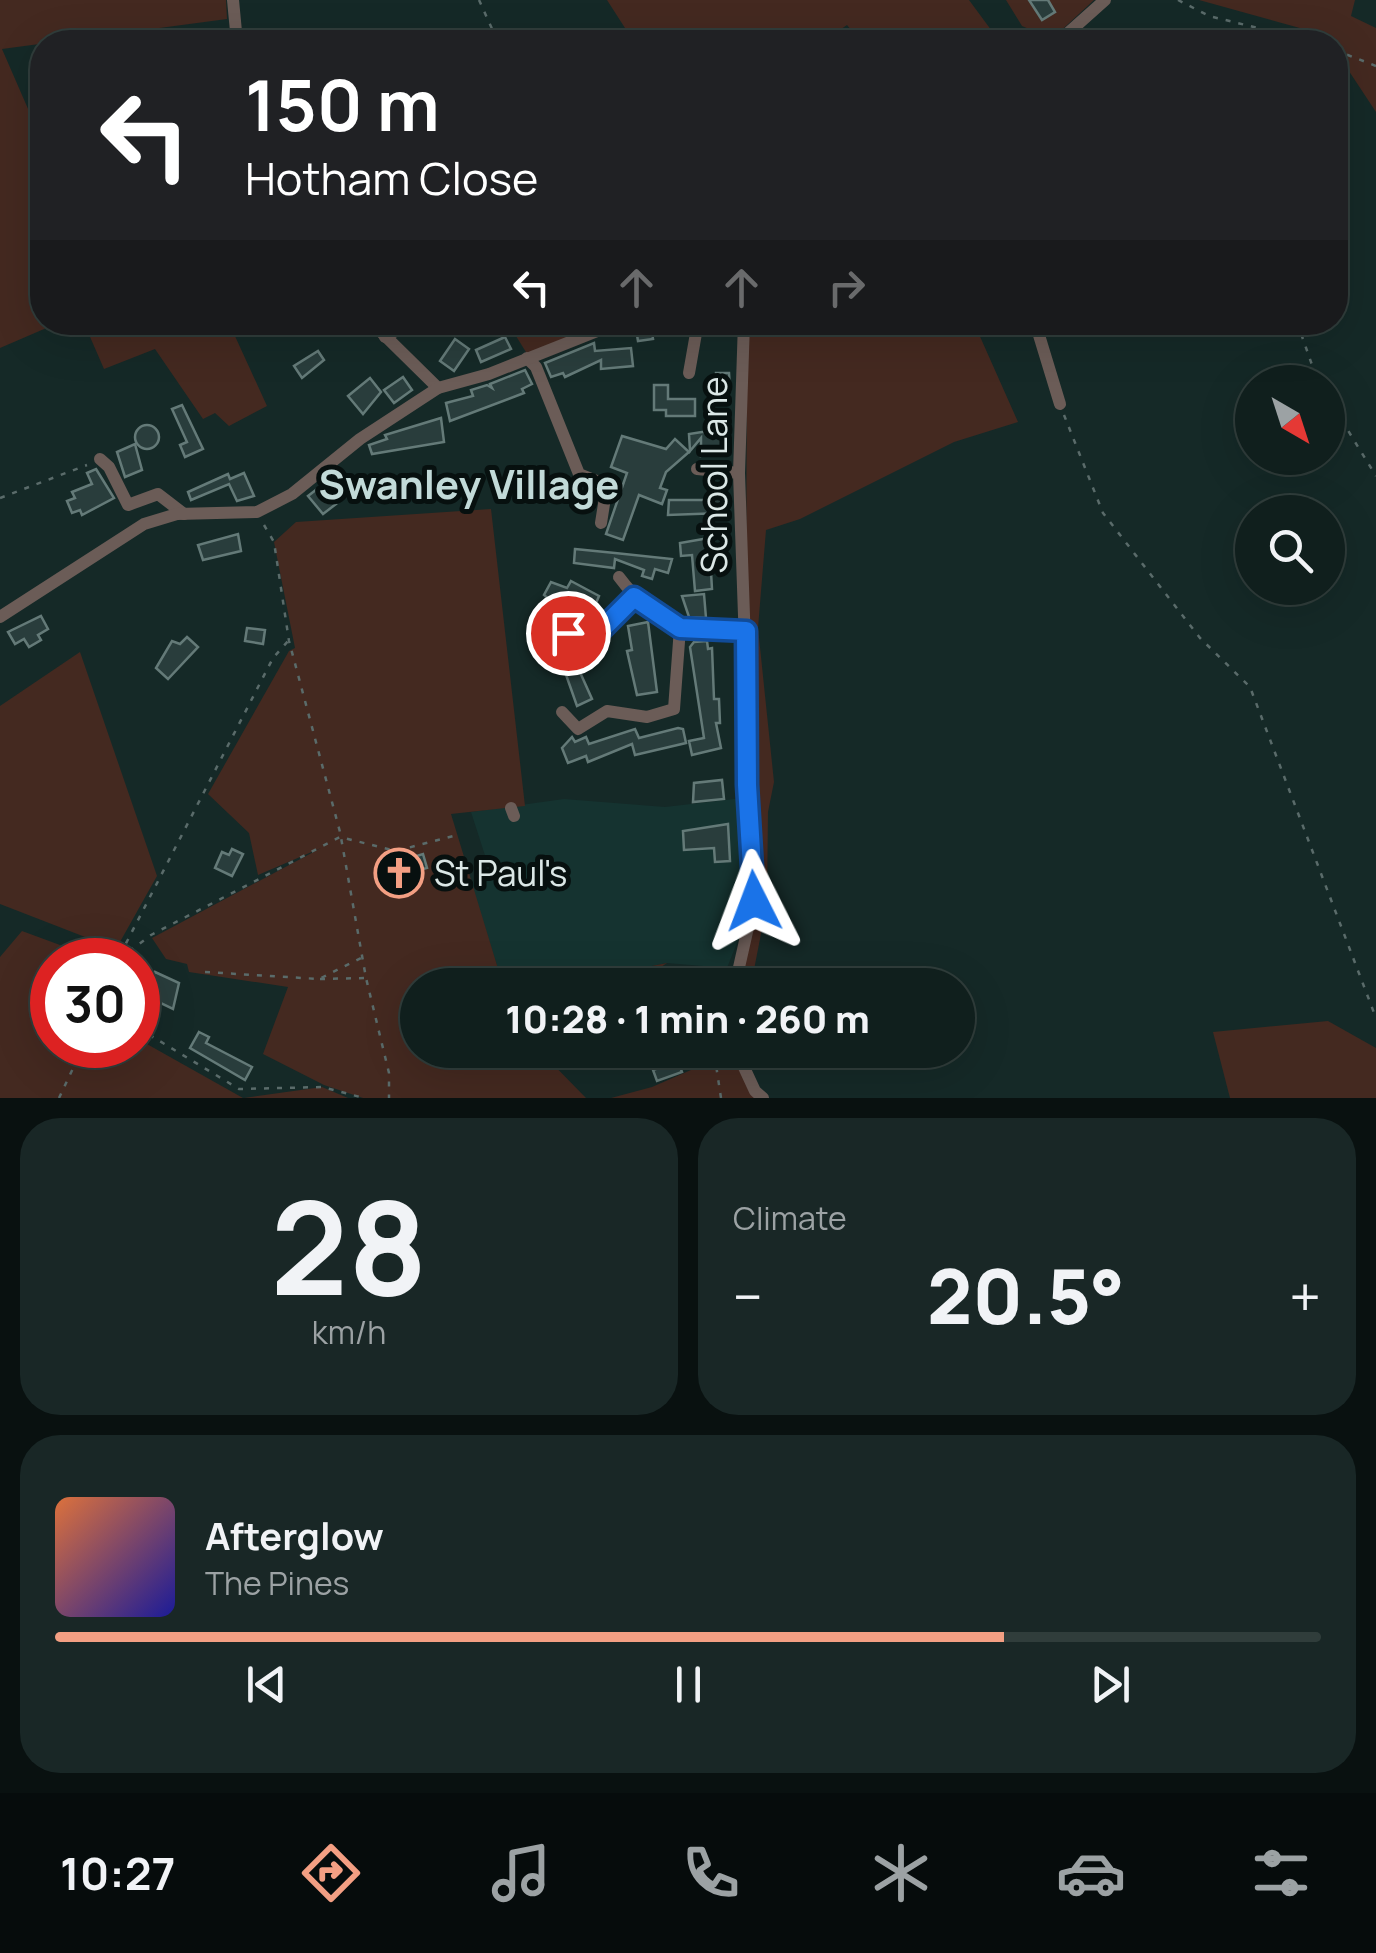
<!DOCTYPE html>
<meta charset="utf-8">
<style>
:root{--surface:#101f1d;--page:#192726;--text:#f1f3f6;--muted:#9ca2a4;--line:#303d3b;--accent:#f39f83}
body{margin:0;font-family:Manrope,sans-serif;background:var(--page);color:var(--text);height:100vh;display:flex;flex-direction:column;font-size:38px;white-space:nowrap}
*{box-sizing:border-box;margin:0}
p{font-size:32px;color:var(--muted)}
.icon{flex:none;width:55px;height:55px;fill:none;stroke:currentColor;stroke-width:2;stroke-linecap:round;stroke-linejoin:round}
.map{position:relative;height:1098px;overflow:hidden}
.panel{display:flex;flex-direction:column;gap:20px;padding:20px;background:#091110;flex:1}
.panel>*{flex:none}
.top-card{position:absolute;left:30px;top:30px;width:1318px;height:305px;border-radius:40px;box-shadow:0 10px 40px #0002,0 0 0 2px var(--line);background:#202124;color:#fff;overflow:hidden}
.needle{width:65px;rotate:141deg}
.tools{position:absolute;left:1235px;top:365px;display:grid;gap:20px}
.tools a{display:grid;place-items:center;width:110px;height:110px;border-radius:50%;background:var(--surface);box-shadow:0 10px 40px #0002,0 0 0 2px var(--line);font-size:50px}
.speed{position:absolute;left:30px;top:938px;display:flex;gap:20px;font-size:50px;font-weight:700;text-align:center}
.speed>*{display:grid;place-content:center;width:130px;height:130px;border-radius:50%;background:var(--surface);box-shadow:0 10px 40px #0002,0 0 0 2px var(--line);line-height:1}
.speed .limit{border:15px solid #d22;background:#fff;color:#111}
.pin{position:absolute;display:grid;place-items:center;width:85px;height:85px;color:#fff;margin:-42px;border:5px solid #fff;border-radius:50%;box-shadow:0 2px 10px #0007}
.me{position:absolute;width:110px;margin:-55px;rotate:357deg;stroke-linejoin:round;filter:drop-shadow(0 0 8px #0008)}
.turn{display:flex;align-items:center;gap:35px;height:210px;padding:0 50px;font-size:45px}
.turn .icon{width:130px;height:130px;stroke-width:2.5}
.turn b{display:block;font-size:70px;line-height:85px}
.lanes{display:flex;align-items:center;height:95px;padding:0 50px;background:#0003;justify-content:center;gap:50px;direction:ltr}
.lanes .off{opacity:.35}
.big{font-size:75px;font-weight:800;line-height:1.1}
.panel .card{flex:1;display:flex;flex-direction:column;justify-content:center;gap:15px;min-width:0;padding:0 35px;border-radius:40px;background:var(--page)}
.panel .dial{align-items:center;gap:0}
.dial b{font-size:130px;line-height:1}
.song{display:flex;align-items:center;gap:30px}
.cover{width:120px;height:120px;border-radius:15px;background:linear-gradient(135deg,hsl(20 70% 55%),hsl(240 70% 35%))}
.played{height:10px;border-radius:5px;background:linear-gradient(90deg,var(--accent) 75%,var(--line) 75%)}
.keys{display:flex;justify-content:space-around;direction:ltr}
.heat{display:flex;justify-content:space-between;align-items:center;font-size:55px;direction:ltr}
.panel .tiles{flex:1;display:grid;gap:20px;grid-template-columns:1fr 1fr}
.card:last-child{grid-column:span 2}
.trip{position:absolute;left:400px;top:968px;width:575px;height:100px;border-radius:50px;background:var(--surface);box-shadow:0 10px 40px #0002,0 0 0 2px var(--line);font-weight:800;line-height:100px;text-align:center}
.menu{display:flex;height:160px;justify-content:space-around;align-items:center;background:#060c0c;color:var(--muted)}
.menu .icon{width:70px;height:70px}
.menu .current{color:var(--accent)}
.menu b{font-size:45px;color:var(--text)}
.map>svg:first-child{display:block}
.built{fill:#153330}
.green{fill:#442920}
.building{fill:#293d3c;stroke:#647a78;stroke-width:2.5}
.lines{fill:none;stroke-linecap:round;stroke-linejoin:round}
.path{stroke:#5a6b6a;stroke-width:2.5;stroke-dasharray:5 8;stroke-linecap:butt}
.minor{stroke:#6b5c57;stroke-width:12}
.route-casing{stroke:#114b97;stroke-width:25}
.route{stroke:#1a73e8;stroke-width:18}
.labels{text-anchor:middle;dominant-baseline:central;stroke-width:10;stroke-linejoin:round;paint-order:stroke}
.street-label{font-size:35px;fill:#dbe7e6;stroke:#07100f}
.poi-label{font-size:35px;fill:#dbe7e6;stroke:#07100f;text-anchor:start}
.quarter-label{font-size:40px;font-weight:bold;fill:#c2dad8;stroke:#07100f}
</style>
<div class="map">
<svg width="1376" height="1098" viewBox="0 0 1376 1098">
<rect width="100%" height="100%" fill="#152927"/>
<path class="built" d="M743 798 746 920 727 968 667 963 556 985H503L471 883 492 877 471 812 564 799 665 807Z"/>
<g class="green">
<path d="M0 0H226L227 19 2 49 42 141V322L58 323 0 348Z"/>
<path d="M607 0H969L1000 42H861L847 25 822 42H634Z"/>
<path d="M1006 0H1029L1042 20 1055 12 1048 0H1094L1052 39 1022 26Z"/>
<path d="M1199 0H1355L1351 16 1376 28V112L1335 50V42L1325 35Z"/>
<path d="M609 322 529 357 508 323Z"/>
<path d="M84 323H229L267 406 229 426 215 413 203 419 155 349 104 369Z"/>
<path d="M747 323H974L1018 422 954 442 800 519 766 530 758 628 774 782 768 812 767 903 751 985H734L757 904 758 793 746 631Z"/>
<path d="M491 509 525 806 451 814 503 985H418V1050H539L586 1098H363L324 1085 263 1054 288 987 189 972 187 964 166 959 152 938 321 848 258 875 249 833 208 794 289 651 295 648 274 542 296 522Z"/>
<path d="M80 652 157 876 116 949 0 904V706Z"/>
<path d="M22 931 79 952 84 960H52V1045H138V1039L243 1098H0V957Z"/>
<path d="M667 963 634 985H556Z"/>
<path d="M1328 1021 1376 1048V1098H1230L1213 1032Z"/>
<path d="M711 1050H736L763 1098H611L652 1087 707 1063Z"/>
<path d="M322 1087 348 1098H244Z"/>
</g>
<g class="building">
<path d="M1029 0H1048L1055 12 1042 20Z"/>
<path d="M651 326 653 339 638 341 636 329Z"/>
<path d="M505 337 511 349 481 362 476 350Z"/>
<path d="M455 339 469 349 454 371 440 361Z"/>
<path d="M594 343 595 351 631 348 633 366 601 369V360L565 377 563 373 551 377 545 363Z"/>
<path d="M318 351 324 360 302 378 294 366Z"/>
<path d="M525 370 532 384 522 389 524 393 450 421 446 403 473 396 471 390 487 385 492 388 490 384Z"/>
<path d="M716 373H729L730 390H716Z"/>
<path d="M403 377 412 390 394 403 384 390Z"/>
<path d="M370 378 381 392 363 414 348 396Z"/>
<path d="M654 385H668V399H695V416H666V410H654Z"/>
<path d="M182 405 203 449 185 457 180 445 187 442 172 409Z"/>
<path d="M441 418 444 442 372 454 369 445 387 439 385 435Z"/>
<circle cx="147" cy="437" r="12"/>
<path d="M702 432H723L722 451 701 456V438L690 451 689 434Z"/>
<path d="M622 436 666 449 675 439 689 452 666 472 660 488 667 490 662 504 639 495 623 540 606 534 627 473 611 467Z"/>
<path d="M135 444 142 470 125 477 117 452Z"/>
<path d="M96 469 114 498 82 515 80 510 72 513 67 501 75 498 72 492 92 484 87 473Z"/>
<path d="M244 473 254 496 237 501 229 484 191 500 188 492 228 474 230 479Z"/>
<path d="M321 486 336 504 323 514 308 496Z"/>
<path d="M712 489H724L722 513 668 515 669 500H712Z"/>
<path d="M238 534 241 551 203 560 198 545Z"/>
<path d="M709 538 712 589 695 591 692 555 681 556 680 543Z"/>
<path d="M575 549 615 553 672 559 668 573 655 569 652 579 642 576 644 570 615 559 614 568 574 563Z"/>
<path d="M571 581 599 596 591 615 555 604 544 595 551 582 567 588Z"/>
<path d="M704 594 706 618 689 617 682 596Z"/>
<path d="M41 616 48 629 38 635 41 640 29 647 24 639 15 644 8 632Z"/>
<path d="M648 622 657 692 637 695 627 651 632 650 628 626Z"/>
<path d="M247 628 265 630 263 644 245 641Z"/>
<path d="M187 637 198 647 168 679 156 668 172 641 180 644Z"/>
<path d="M565 641 580 642 579 670 592 699 577 706 564 669Z"/>
<path d="M707 641 708 649 712 648 714 699H719L720 723H716L721 748 692 755 689 741 704 738 690 647 694 642Z"/>
<path d="M678 728 683 729 686 743 635 755 632 744 588 762 586 756 568 763 562 748 572 737 575 742 586 737 589 744 635 729 639 738Z"/>
<path d="M722 780 724 799 693 802 694 783Z"/>
<path d="M728 824 730 861 715 862 714 848 684 850 683 831Z"/>
<path d="M232 849 243 854 232 876 215 868 222 852 229 855Z"/>
<path d="M423 854 427 868 387 879 383 866Z"/>
<path d="M155 972 179 983 173 1009 150 998 155 987 149 984Z"/>
<path d="M199 1032 209 1037 206 1043 252 1067 245 1080 190 1048Z"/>
<path d="M678 1061 682 1072 657 1081 653 1070Z"/>
</g>
<g class="lines">
<g class="path">
<path d="M479 0 498 42"/>
<path d="M1178 0 1209 16 1315 42"/>
<path d="M1335 50 1376 66"/>
<path d="M1297 322 1318 382"/>
<path d="M1328 398 1376 476"/>
<path d="M1064 415 1103 513 1200 638 1250 687 1376 1018"/>
<path d="M0 498 87 465"/>
<path d="M264 525 274 542 289 641 340 832 366 978 389 1073V1098"/>
<path d="M84 951 88 960"/>
<path d="M120 955 273 658 288 641"/>
<path d="M119 959 151 935 340 837 396 851 457 835"/>
<path d="M205 972 319 979 361 958"/>
<path d="M320 979 366 978"/>
<path d="M138 1028 239 1089 322 1087 364 1098"/>
<path d="M59 1098 84 1045"/>
<path d="M721 1098 716 1065 723 1050"/>
</g>
<g class="minor">
<path d="M233 0 237 42"/>
<path d="M1058 42 1105 0"/>
<path d="M371 322 438 388"/>
<path d="M1035 322 1060 404"/>
<path d="M385 337 411 322"/>
<path d="M527 358 536 367 579 474 607 485 601 523"/>
<path d="M689 373 698 322"/>
<path d="M100 459 109 467 128 505 158 494 184 514"/>
<path d="M697 469 739 473"/>
<path d="M619 577C654 624 690 634 746 631"/>
<path d="M0 617 144 524 177 514 257 512 292 494 360 439 438 388 489 374 620 322"/>
<path d="M556 617 561 630 600 631 634 597"/>
<path d="M562 712 578 729 607 711 647 717 674 709 680 628"/>
<path d="M511 808 514 816"/>
<path d="M735 985 754 901 739 473 744 322"/>
<path d="M736 1050 755 1091 763 1098"/>
</g>
</g>
<g class="lines">
<g class="route-casing">
<path id="route" d="M568 633 600 631 634 597 680 628 746 631 747 785 754 901"/>
</g>
<use href="#route" class="route"/>
</g>
<defs>
<g id="church-ring" transform="scale(2.5)"><circle r="9.5" fill="#07100f" stroke="#f39f83" stroke-width="1.5"/><path d="M-1.2-6h2.4v3.5h3.3v2.4h-3.3V6h-2.4V-.1h-3.3v-2.4h3.3Z" fill="#f39f83"/></g>
</defs>
<g fill-rule="evenodd">
<use href="#church-ring" x="399" y="873"/>
</g>
<g class="labels">
<g class="street-label">
<text transform="translate(714 475) rotate(-90)">School Lane</text>
</g>
<g class="poi-label">
<text x="434" y="873">St Paul's</text>
</g>
<g class="quarter-label">
<text x="469" y="483">Swanley Village</text>
</g>
</g>
</svg>
<div class="tools">
<a><svg class="needle" viewBox="-14 -14 28 28"><path d="M0-13l5 13h-10z" fill="#e53935"/><path d="M0 13l5-13h-10z" fill="#9ca2a4"/></svg></a>
<a><svg class="icon" aria-label="search" viewBox="0 0 24 24"><circle cx="10" cy="10" r="6"/><path d="M15 15l6 6"/></svg></a>
</div>
<div class="speed"><div class="limit">30</div></div>
<div class="pin" style="left:568px;top:633px;background:#d93025"><svg class="icon" aria-label="arrive" viewBox="0 0 24 24"><path d="M6 21V4h12l-3 4 3 4H6"/></svg></div>
<svg class="me" style="left:754px;top:901px" viewBox="-20 -20 40 40"><path d="M0-17L14 15 0 8-14 15z" fill="#1a73e8" stroke="#fff" stroke-width="4"/></svg>
<div class="trip">10:28 · 1 min · 260 m</div>
<div class="top-card">
<div class="turn"><svg class="icon" aria-label="left" viewBox="0 0 24 24"><path d="M17 20v-9H6M10 6l-5 5 5 5"/></svg><div><b>150 m</b>Hotham Close</div></div>
<div class="lanes"><svg class="icon" aria-label="left" viewBox="0 0 24 24"><path d="M17 20v-9H6M10 6l-5 5 5 5"/></svg><svg class="icon off" aria-label="ahead" viewBox="0 0 24 24"><path d="M12 20V5M6 11l6-6 6 6"/></svg><svg class="icon off" aria-label="ahead" viewBox="0 0 24 24"><path d="M12 20V5M6 11l6-6 6 6"/></svg><svg class="icon off" aria-label="right" viewBox="0 0 24 24"><path d="M7 20v-9h11M14 6l5 5-5 5"/></svg></div>
</div>
</div>
<section class="panel">
<div class="tiles">
<div class="card dial"><b>28</b><p>km/h</p></div>
<div class="card"><p>Climate</p>
<div class="heat"><a>−</a><b class="big">20.5°</b><a>+</a></div>
</div>
<div class="card">
<div class="song"><i class="cover"></i><div><b>Afterglow</b><p>The Pines</p></div></div>
<div class="played"></div>
<div class="keys"><svg class="icon" aria-label="previous" viewBox="0 0 24 24"><path d="M18 5L8 12l10 7zM5 5v14"/></svg><svg class="icon" aria-label="pause" viewBox="0 0 24 24"><path d="M8 5v14M16 5v14"/></svg><svg class="icon" aria-label="next" viewBox="0 0 24 24"><path d="M6 5l10 7-10 7zM19 5v14"/></svg></div>
</div>
</div>
</section>
<nav class="menu">
<b>10:27</b>
<svg class="icon current" aria-label="directions" viewBox="0 0 24 24"><path d="M12 3l9 9-9 9-9-9zM9 14v-3h6M13 9l2 2-2 2"/></svg>
<svg class="icon" aria-label="music" viewBox="0 0 24 24"><path d="M9 18V5l10-2v13"/><circle cx="6" cy="18" r="3"/><circle cx="16" cy="16" r="3"/></svg>
<svg class="icon" aria-label="phone" viewBox="0 0 24 24"><path d="M5 4h4l2 5-3 2q2 4 5 5l2-3 5 2v4C11 20 4 13 5 4z"/></svg>
<svg class="icon" aria-label="climate" viewBox="0 0 24 24"><path d="M12 3v18M4 7l16 10M4 17L20 7"/></svg>
<svg class="icon" aria-label="car" viewBox="0 0 24 24"><path d="M5 17H2v-5l4-1 3-4h7l3 4 3 1v5h-3M9 17h6M6 11h13"/><circle cx="7" cy="17" r="2"/><circle cx="17" cy="17" r="2"/></svg>
<svg class="icon" aria-label="filters" viewBox="0 0 24 24"><path d="M4 7h16M4 17h16"/><circle cx="9" cy="7" r="2"/><circle cx="15" cy="17" r="2"/></svg>
</nav>
